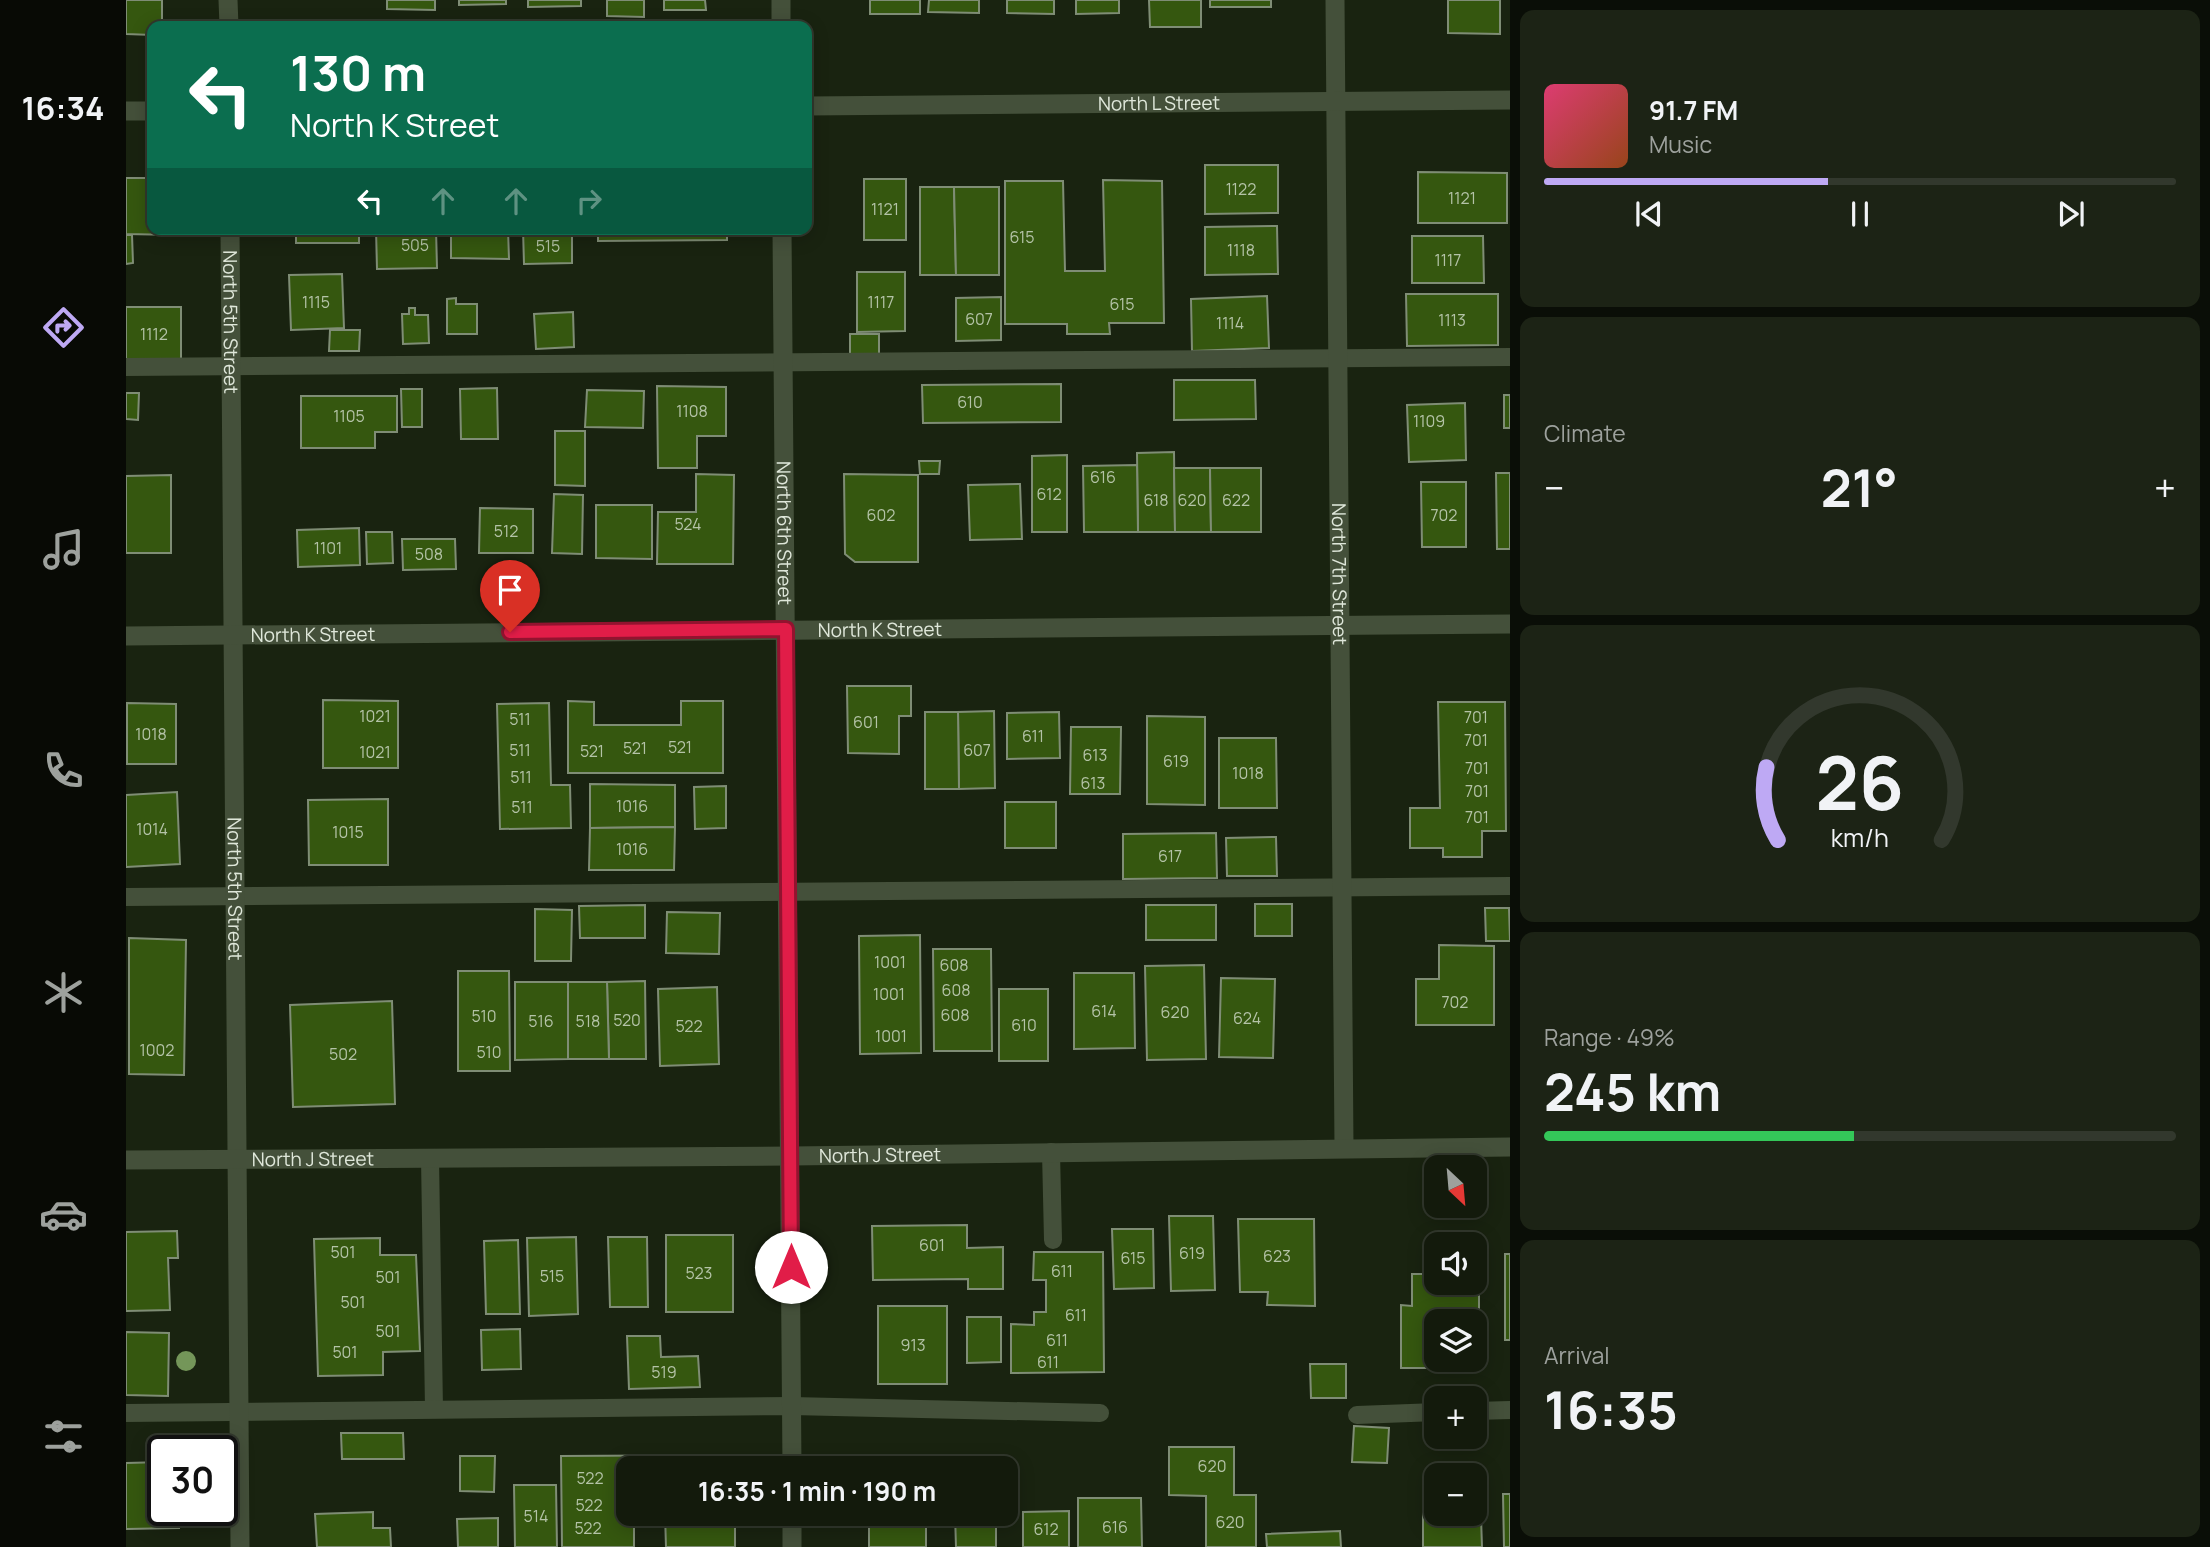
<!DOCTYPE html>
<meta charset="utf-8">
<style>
:root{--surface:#131a0c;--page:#1c2315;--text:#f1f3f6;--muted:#9da19d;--line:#32382d;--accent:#bea9f4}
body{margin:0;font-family:Manrope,sans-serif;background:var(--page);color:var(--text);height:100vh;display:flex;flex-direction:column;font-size:26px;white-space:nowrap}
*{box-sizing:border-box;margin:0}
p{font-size:23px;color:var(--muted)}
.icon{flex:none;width:38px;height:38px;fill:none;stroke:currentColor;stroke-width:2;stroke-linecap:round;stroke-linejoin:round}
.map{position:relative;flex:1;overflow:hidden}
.side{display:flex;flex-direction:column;gap:10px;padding:10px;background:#0a0e07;width:700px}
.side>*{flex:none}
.guide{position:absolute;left:21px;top:21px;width:665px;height:214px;border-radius:14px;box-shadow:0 4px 18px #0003,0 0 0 2px var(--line);background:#0b6e4f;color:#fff;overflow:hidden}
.needle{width:46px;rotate:154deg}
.tools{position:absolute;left:1298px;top:1155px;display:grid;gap:14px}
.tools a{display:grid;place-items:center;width:63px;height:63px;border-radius:14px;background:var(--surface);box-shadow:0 4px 18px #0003,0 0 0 2px var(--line);font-size:35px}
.speed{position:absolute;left:21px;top:1435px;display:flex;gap:14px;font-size:35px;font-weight:700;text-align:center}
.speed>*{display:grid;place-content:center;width:91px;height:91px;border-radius:50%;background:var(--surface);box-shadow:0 4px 18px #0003,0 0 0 2px var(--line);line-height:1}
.speed .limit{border:4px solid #111;border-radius:10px;background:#fff;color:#111}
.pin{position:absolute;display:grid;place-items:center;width:60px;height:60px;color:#fff;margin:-72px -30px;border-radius:50% 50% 50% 0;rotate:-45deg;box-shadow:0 0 7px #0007}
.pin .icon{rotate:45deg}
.me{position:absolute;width:77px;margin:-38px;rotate:0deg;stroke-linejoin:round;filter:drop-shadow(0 0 5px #0008)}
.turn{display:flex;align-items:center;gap:24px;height:147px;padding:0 28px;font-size:32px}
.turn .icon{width:91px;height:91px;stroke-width:2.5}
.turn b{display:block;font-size:49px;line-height:60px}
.lanes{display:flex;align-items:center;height:66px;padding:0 28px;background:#0003;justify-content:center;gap:35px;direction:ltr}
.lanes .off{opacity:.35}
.big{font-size:52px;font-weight:700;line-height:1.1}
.side .card{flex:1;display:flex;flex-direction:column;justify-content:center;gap:10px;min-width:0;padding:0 24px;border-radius:14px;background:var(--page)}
.side .dial{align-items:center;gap:0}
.dial svg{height:182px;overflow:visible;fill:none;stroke:var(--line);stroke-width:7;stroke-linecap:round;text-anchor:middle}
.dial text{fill:var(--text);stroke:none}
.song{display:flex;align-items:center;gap:21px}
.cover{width:84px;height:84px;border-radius:10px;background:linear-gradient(135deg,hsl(340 70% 55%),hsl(20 70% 35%))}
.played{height:7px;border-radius:4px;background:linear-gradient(90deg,var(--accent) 45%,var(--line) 45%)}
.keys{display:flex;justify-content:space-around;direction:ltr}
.heat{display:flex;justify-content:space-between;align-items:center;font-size:38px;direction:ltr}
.charge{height:10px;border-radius:5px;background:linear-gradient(90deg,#34c759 49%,var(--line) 0)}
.trip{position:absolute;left:490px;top:1456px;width:402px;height:70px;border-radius:14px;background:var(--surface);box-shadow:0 4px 18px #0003,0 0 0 2px var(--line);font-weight:700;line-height:70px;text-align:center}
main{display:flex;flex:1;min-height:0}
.tab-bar{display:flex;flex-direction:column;width:126px;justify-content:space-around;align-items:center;background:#080a05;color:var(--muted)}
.tab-bar .icon{width:49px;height:49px}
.tab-bar .selected{color:var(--accent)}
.tab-bar b{font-size:32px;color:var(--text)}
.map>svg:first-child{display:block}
.building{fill:#35570f;stroke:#7f8d75;stroke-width:2}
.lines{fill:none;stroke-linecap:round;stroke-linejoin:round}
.service{stroke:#44503a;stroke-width:18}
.minor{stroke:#44503a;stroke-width:19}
.tree{fill:#749659}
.route-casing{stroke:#92132f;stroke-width:18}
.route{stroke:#e11d48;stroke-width:12}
.labels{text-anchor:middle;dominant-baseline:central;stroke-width:7;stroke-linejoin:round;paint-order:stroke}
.number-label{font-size:16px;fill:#b4c3a7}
.street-label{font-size:19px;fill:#dfe7da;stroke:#192310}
</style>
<main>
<nav class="tab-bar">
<b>16:34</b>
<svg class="icon selected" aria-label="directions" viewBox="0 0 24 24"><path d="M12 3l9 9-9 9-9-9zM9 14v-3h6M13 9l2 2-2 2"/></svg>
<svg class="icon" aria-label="music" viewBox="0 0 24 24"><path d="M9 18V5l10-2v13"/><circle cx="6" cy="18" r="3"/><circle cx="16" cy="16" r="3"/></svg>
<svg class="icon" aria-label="phone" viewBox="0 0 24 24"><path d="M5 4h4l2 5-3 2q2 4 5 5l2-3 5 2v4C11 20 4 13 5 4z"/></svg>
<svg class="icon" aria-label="climate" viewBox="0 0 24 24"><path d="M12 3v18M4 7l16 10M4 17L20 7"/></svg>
<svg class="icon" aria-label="car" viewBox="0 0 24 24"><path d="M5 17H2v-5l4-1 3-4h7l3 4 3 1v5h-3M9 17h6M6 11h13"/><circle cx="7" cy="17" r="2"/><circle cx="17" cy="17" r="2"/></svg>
<svg class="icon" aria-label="filters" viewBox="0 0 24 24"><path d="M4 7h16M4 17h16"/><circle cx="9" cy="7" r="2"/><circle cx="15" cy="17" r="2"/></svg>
</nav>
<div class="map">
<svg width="1384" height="1547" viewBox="0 0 1384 1547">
<rect width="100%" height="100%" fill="#192310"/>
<g class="building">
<path d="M0 0H36V26H26V35L0 34Z"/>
<path d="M261 0H309V10L261 9Z"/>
<path d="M333 0H380V4L333 5Z"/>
<path d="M402 0H455V6L402 7Z"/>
<path d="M481 0H518V17L481 16Z"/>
<path d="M538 0H579L580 10H538Z"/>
<rect x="744" y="0" width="50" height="14"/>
<path d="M803 0H853V13L802 12Z"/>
<path d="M881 0H928V14L881 13Z"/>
<path d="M950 0H993V13L950 14Z"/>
<path d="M1023 0H1075V27H1024Z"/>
<rect x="1084" y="0" width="61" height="7"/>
<path d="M1322 0H1374V34L1322 33Z"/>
<path d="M1079 165H1152V213L1079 214Z"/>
<path d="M1292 172 1381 173V223H1292Z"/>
<path d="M0 178H26V229H50V235L0 234Z"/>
<rect x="738" y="179" width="42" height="61"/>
<path d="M977 180 1036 181 1038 323H983L984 334H941V324H879V181H937L939 271H979Z"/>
<path d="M794 187H828L830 275H794Z"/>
<path d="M828 187H873V275H830Z"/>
<path d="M1151 226 1152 274 1079 275V227Z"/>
<rect x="170" y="229" width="63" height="14"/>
<path d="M250 229H310L311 268 251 269Z"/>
<path d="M325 229H382L383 259 325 258Z"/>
<path d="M397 229H446V263L398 264Z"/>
<path d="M472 229H601V240L472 241Z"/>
<path d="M0 235H6L7 263 0 264Z"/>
<path d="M1286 236H1357L1358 283H1286Z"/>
<path d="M731 272H779V331L731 332Z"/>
<path d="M216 274 218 328 165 330 163 275Z"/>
<path d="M1280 294H1372V345L1281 346Z"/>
<path d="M1141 296 1143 348 1066 351 1065 299Z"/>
<path d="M875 297V340L830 341V298Z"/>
<path d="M330 298V304H351V334H321V299Z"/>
<path d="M0 307H55V362L0 361Z"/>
<path d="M283 308H289V315H302L303 343 277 344 276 314H283Z"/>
<path d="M447 312 448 347 410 349 408 314Z"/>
<path d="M204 330H234L233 351H203Z"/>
<rect x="724" y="334" width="29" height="22"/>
<path d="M1048 380H1129L1130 419 1048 420Z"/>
<path d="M935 384V422L797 423 796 385Z"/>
<path d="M531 386 600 387V436H571V468H532Z"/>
<path d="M371 388 372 439H335L334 389Z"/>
<path d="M275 389H296V427H276Z"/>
<path d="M461 390 518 391 517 428 459 427Z"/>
<path d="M0 393H13L12 420 0 419Z"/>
<rect x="1378" y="395" width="6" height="33"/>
<path d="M175 396H271V432H249V448H175Z"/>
<path d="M1339 403 1340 460 1283 462 1281 405Z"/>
<path d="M429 431H459V486L429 485Z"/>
<path d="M1048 452 1049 532H1012L1011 453Z"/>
<path d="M941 455V532H906V456Z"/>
<path d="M793 461H814L813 474H794Z"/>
<path d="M1011 465 1012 532H958L957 466Z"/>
<path d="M1048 468H1084L1085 532H1049Z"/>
<path d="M1084 468H1135V532H1085Z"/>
<path d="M1370 473H1384V549H1371Z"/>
<path d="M570 474 608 475 607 564H531L532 512H570Z"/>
<path d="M718 474 792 475V562H729L719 554Z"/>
<path d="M45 475V553H0V476Z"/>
<path d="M1295 482H1340V547H1296Z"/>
<path d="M894 484 896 539 844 540 842 485Z"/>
<path d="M428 494 457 495 456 554 426 553Z"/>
<path d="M470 505H526V559L470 558Z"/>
<path d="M354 508 407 509V553H353Z"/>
<path d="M233 528 234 565 172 567 171 530Z"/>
<path d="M240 532H266L267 563 241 564Z"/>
<path d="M276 539H329L330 569 277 570Z"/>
<path d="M721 686H785V716H773V754L722 753Z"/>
<path d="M197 700 272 701V768H197Z"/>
<path d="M442 701 468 702V725H555V701H597V773H442Z"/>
<path d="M1312 702H1379L1380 831H1356V857H1317V848H1284V808H1314Z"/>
<path d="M1 703 50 704V764H1Z"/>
<path d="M423 703 425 785H444L445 828 374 829 371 704Z"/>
<path d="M868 711 869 788 833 789 832 712Z"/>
<path d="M799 712H832L833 789H799Z"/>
<path d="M933 712 934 758 881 759V713Z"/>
<path d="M1021 716 1079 717V805L1021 804Z"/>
<path d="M945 727H995L994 794H944Z"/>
<path d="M1093 738H1150L1151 808H1093Z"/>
<path d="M464 784 549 785V827L464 828Z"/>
<path d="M600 786V828L569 829 568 787Z"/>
<path d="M51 792 54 864 0 867V795Z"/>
<path d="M262 799V865H183L182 800Z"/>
<rect x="879" y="802" width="51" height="46"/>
<path d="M549 827 548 870H463L464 828Z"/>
<path d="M1090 833 1091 878 997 879V834Z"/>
<path d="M1150 837 1151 876H1101L1100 838Z"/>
<rect x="1129" y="904" width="37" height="32"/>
<path d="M519 905V938H454L453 906Z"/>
<rect x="1020" y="905" width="70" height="35"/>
<path d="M1359 908H1383L1384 941H1360Z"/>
<path d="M409 909 446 910 445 961H409Z"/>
<path d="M541 912 594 913 593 954 540 953Z"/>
<path d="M794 935 795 1053 734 1054 733 936Z"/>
<path d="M3 938 60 940 58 1075 3 1074Z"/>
<path d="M1313 945 1368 946V1025H1290V979H1313Z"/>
<path d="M807 949H865L866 1051H808Z"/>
<path d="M1078 965 1080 1059 1021 1060 1019 966Z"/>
<path d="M332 971H383L384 1071H332Z"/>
<path d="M948 973H1008L1009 1048 948 1049Z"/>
<path d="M1095 978 1149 979 1147 1058 1093 1057Z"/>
<path d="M519 981 520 1059H483L481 982Z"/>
<path d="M389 982H442V1059L389 1060Z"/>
<path d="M442 982H481L483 1059H442Z"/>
<path d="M591 987 593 1064 534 1066 532 989Z"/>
<rect x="873" y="989" width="49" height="72"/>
<path d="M266 1001 269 1104 167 1107 164 1005Z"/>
<path d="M1043 1216H1087L1089 1290 1045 1291Z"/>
<path d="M1112 1219H1188L1189 1306 1141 1305 1142 1292H1114Z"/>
<path d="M841 1225V1248L877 1247V1289H842V1279L747 1280 746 1226Z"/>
<path d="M986 1229H1027L1028 1288 988 1289Z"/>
<path d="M51 1231 52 1258H42L44 1310 0 1311V1232Z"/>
<rect x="540" y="1235" width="67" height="77"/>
<path d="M450 1237 452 1314 403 1316 401 1238Z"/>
<path d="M482 1237H521L522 1307H484Z"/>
<path d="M254 1238V1255H290L294 1351 257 1352V1375L192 1376 188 1239Z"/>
<path d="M392 1240 394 1314H360L358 1241Z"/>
<path d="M1301 1250H1311V1283H1349V1250H1353V1344H1349V1321H1311V1344H1301V1368H1275V1305L1286 1306V1274H1301Z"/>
<path d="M908 1252H977L978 1372 885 1373V1324L908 1325V1312H920V1280H907Z"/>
<rect x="1379" y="1254" width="5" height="86"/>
<rect x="752" y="1306" width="69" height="78"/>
<path d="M841 1317H875V1362L841 1363Z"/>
<path d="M394 1329 395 1369 356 1370 355 1330Z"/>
<path d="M0 1332 43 1333 42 1396 0 1395Z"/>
<path d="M501 1336H534L535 1357 572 1356 574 1387 503 1389Z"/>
<path d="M1184 1364H1220V1398H1185Z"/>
<path d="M1228 1426 1263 1428 1261 1463 1226 1462Z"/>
<path d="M215 1433H277L278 1459H216Z"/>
<path d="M1043 1447H1108V1495H1130V1547H1080V1496L1043 1495Z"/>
<path d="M609 1455V1468H502V1514H508V1547H436L435 1456Z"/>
<path d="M334 1456H369L368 1492 334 1491Z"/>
<path d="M37 1462V1510H53V1528L0 1529V1463Z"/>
<path d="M388 1485H430L431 1547H389Z"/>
<path d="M1349 1487H1354L1356 1547H1297V1488H1311V1514H1349Z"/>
<path d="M1377 1494H1384V1547H1378Z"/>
<path d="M952 1498H1015L1016 1547H952Z"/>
<path d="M943 1511V1547H897V1512Z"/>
<path d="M247 1512V1528H264L265 1547H191L189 1514Z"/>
<path d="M539 1514H609V1547H540Z"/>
<rect x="743" y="1514" width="57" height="33"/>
<path d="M829 1514H870V1547H830Z"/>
<path d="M372 1518V1547H332L331 1519Z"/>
<path d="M1214 1531 1215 1547H1141L1140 1534Z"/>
</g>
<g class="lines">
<g class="service">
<path d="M0 367 1384 357"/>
<path d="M0 897 1384 886"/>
<path d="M925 1152 927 1240"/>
<path d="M304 1158 308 1409"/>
<path d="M1349 1411 1384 1410"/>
<path d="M0 1413 666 1406 974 1413"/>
<path d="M1231 1415 1311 1412"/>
</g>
<g class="minor">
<path d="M102 0 103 26"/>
<path d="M655 0V26"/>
<path id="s1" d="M1209 0 1218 1148"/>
<path id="s2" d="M681 106 1384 100"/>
<path d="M0 111H26"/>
<path id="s3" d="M104 229 114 1547"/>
<path id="s4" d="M656 229 666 1468"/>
<path id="s5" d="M0 636 1384 624"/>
<path id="s6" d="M0 1160 665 1156 1384 1147"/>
<path d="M666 1514V1547"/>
</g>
</g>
<circle class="tree" cx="60" cy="1361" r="10"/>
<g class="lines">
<g class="route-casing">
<path id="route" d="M384 632 660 629 665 1267"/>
</g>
<use href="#route" class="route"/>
</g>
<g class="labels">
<g class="number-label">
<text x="1115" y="189">1122</text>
<text x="1336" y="198">1121</text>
<text x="759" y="209">1121</text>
<text x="896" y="237">615</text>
<text x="289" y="245">505</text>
<text x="422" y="246">515</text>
<text x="1115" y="250">1118</text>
<text x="1322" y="260">1117</text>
<text x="190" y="302">1115</text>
<text x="755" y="302">1117</text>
<text x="996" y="304">615</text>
<text x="853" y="319">607</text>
<text x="1326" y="320">1113</text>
<text x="1104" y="323">1114</text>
<text x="28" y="334">1112</text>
<text x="844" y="402">610</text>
<text x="566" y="411">1108</text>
<text x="223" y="416">1105</text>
<text x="1303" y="421">1109</text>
<text x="977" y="477">616</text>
<text x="923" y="494">612</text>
<text x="1030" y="500">618</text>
<text x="1066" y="500">620</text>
<text x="1110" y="500">622</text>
<text x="755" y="515">602</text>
<text x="1318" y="515">702</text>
<text x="562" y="524">524</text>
<text x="380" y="531">512</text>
<text x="202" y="548">1101</text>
<text x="303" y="554">508</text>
<text x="249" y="716">1021</text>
<text x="1350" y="717">701</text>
<text x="394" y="719">511</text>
<text x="740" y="722">601</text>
<text x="25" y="734">1018</text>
<text x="907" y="736">611</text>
<text x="1350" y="740">701</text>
<text x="554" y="747">521</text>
<text x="509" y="748">521</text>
<text x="394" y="750">511</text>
<text x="851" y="750">607</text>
<text x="466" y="751">521</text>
<text x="249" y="752">1021</text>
<text x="969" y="755">613</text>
<text x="1050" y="761">619</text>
<text x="1351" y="768">701</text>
<text x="1122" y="773">1018</text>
<text x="395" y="777">511</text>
<text x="967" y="783">613</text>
<text x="1351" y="791">701</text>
<text x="506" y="806">1016</text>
<text x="396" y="807">511</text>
<text x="1351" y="817">701</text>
<text x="26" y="829">1014</text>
<text x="222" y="832">1015</text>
<text x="506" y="849">1016</text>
<text x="1044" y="856">617</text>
<text x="764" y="962">1001</text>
<text x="828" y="965">608</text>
<text x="830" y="990">608</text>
<text x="763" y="994">1001</text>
<text x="1329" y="1002">702</text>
<text x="978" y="1011">614</text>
<text x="1049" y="1012">620</text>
<text x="829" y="1015">608</text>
<text x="358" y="1016">510</text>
<text x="1121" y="1018">624</text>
<text x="501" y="1020">520</text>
<text x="415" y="1021">516</text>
<text x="462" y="1021">518</text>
<text x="898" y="1025">610</text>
<text x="563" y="1026">522</text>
<text x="765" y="1036">1001</text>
<text x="31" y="1050">1002</text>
<text x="363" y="1052">510</text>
<text x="217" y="1054">502</text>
<text x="806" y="1245">601</text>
<text x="217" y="1252">501</text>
<text x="1066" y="1253">619</text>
<text x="1151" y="1256">623</text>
<text x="1007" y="1258">615</text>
<text x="936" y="1271">611</text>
<text x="573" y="1273">523</text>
<text x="426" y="1276">515</text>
<text x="262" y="1277">501</text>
<text x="227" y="1302">501</text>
<text x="950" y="1315">611</text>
<text x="262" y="1331">501</text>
<text x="931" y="1340">611</text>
<text x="787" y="1345">913</text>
<text x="219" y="1352">501</text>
<text x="922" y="1362">611</text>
<text x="538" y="1372">519</text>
<text x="1086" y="1466">620</text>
<text x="464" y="1478">522</text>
<text x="463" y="1505">522</text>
<text x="410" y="1516">514</text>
<text x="1104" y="1522">620</text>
<text x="989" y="1527">616</text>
<text x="462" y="1528">522</text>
<text x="920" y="1529">612</text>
</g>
<g class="street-label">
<text stroke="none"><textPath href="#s2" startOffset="352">North L Street</textPath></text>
<text stroke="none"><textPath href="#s3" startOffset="93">North 5th Street</textPath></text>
<text stroke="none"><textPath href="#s4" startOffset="304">North 6th Street</textPath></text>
<text stroke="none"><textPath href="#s1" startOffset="574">North 7th Street</textPath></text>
<text stroke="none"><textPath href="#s5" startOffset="754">North K Street</textPath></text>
<text stroke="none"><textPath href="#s5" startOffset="187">North K Street</textPath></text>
<text stroke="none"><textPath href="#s3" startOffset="660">North 5th Street</textPath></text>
<text stroke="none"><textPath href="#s6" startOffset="754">North J Street</textPath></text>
<text stroke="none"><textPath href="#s6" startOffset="187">North J Street</textPath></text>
</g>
</g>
</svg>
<div class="tools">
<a><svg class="needle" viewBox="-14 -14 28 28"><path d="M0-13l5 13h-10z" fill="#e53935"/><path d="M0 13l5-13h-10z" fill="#9da19d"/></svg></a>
<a><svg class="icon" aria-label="sound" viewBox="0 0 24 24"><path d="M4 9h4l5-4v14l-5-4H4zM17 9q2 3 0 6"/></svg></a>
<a><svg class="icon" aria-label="layers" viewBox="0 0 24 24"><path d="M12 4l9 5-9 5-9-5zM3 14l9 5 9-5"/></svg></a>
<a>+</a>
<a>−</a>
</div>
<div class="speed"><div class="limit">30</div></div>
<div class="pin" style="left:384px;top:632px;background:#d93025"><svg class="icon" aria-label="arrive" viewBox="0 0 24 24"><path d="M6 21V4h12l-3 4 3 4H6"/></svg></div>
<svg class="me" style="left:665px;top:1267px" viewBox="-20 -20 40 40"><circle r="19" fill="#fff"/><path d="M0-13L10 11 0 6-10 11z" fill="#e11d48"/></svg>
<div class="trip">16:35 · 1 min · 190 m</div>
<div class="guide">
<div class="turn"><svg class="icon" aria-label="left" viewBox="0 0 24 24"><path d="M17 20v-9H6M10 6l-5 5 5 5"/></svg><div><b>130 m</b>North K Street</div></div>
<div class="lanes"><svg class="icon" aria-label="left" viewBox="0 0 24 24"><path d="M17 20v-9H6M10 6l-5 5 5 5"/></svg><svg class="icon off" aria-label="ahead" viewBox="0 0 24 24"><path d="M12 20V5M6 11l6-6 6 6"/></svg><svg class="icon off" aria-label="ahead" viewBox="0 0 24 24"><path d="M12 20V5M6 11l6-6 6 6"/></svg><svg class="icon off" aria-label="right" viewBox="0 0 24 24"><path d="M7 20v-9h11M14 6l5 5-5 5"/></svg></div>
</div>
</div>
<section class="side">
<div class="card">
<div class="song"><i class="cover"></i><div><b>91.7 FM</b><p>Music</p></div></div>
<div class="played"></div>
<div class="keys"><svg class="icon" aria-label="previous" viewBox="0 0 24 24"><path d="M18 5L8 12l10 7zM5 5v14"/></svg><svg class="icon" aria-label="pause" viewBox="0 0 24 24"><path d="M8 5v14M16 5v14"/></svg><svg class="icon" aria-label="next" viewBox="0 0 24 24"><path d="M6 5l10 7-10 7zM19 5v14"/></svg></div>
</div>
<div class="card"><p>Climate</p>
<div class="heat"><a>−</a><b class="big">21°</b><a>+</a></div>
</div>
<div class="card dial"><svg viewBox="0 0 100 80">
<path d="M14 69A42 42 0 1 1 86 69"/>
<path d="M14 69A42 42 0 0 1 9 37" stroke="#bea9f4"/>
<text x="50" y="56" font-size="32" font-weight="700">26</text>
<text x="50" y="72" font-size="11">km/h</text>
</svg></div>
<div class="card"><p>Range · 49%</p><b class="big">245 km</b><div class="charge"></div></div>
<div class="card"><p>Arrival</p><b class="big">16:35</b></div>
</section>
</main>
